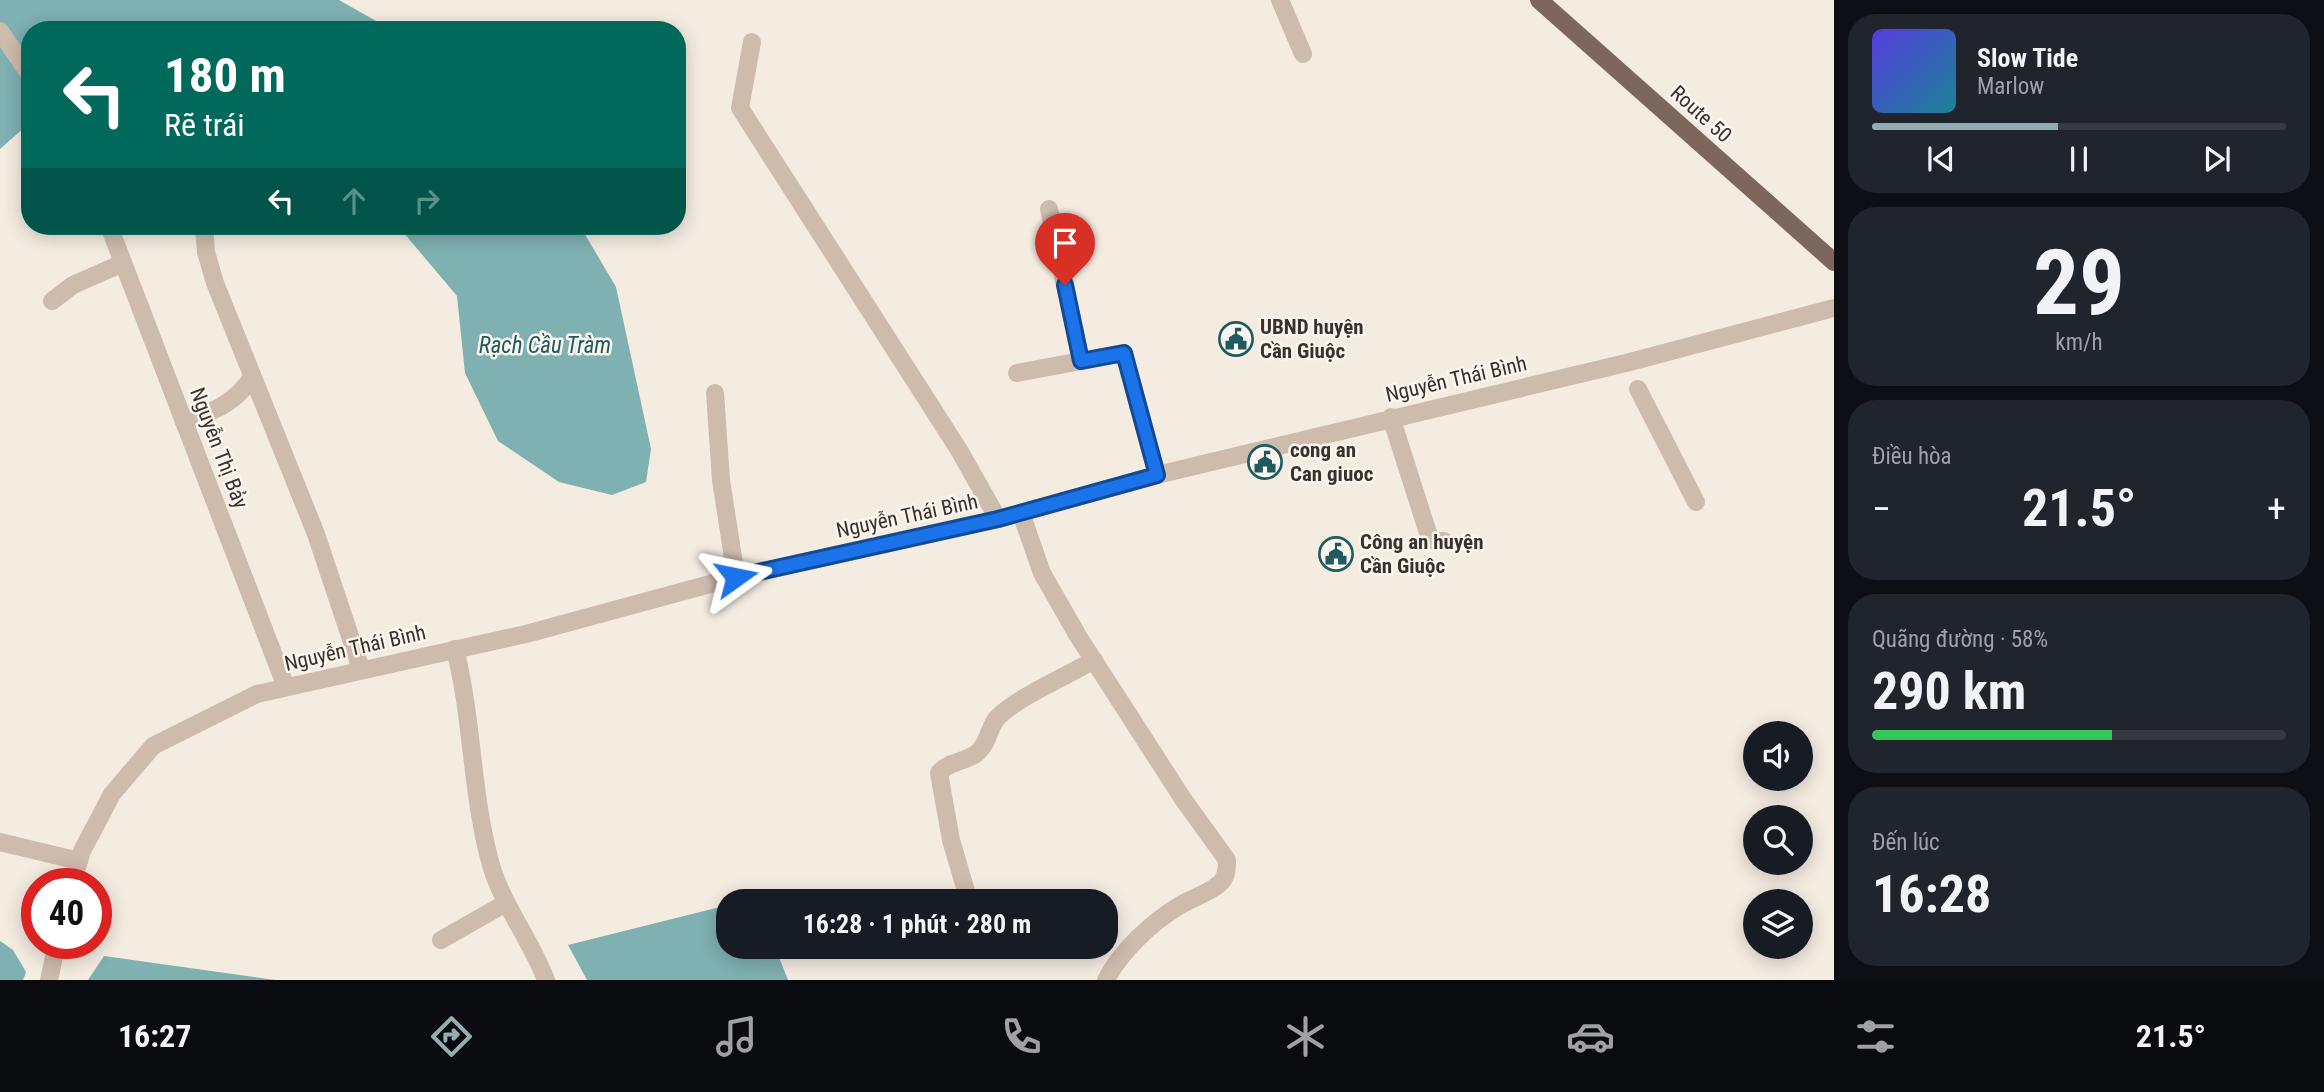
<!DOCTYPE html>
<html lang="vi">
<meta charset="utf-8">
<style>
:root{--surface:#171b24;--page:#20242c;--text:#f1f3f6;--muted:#9ea1a6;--line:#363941;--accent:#92aeb2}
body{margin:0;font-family:"Roboto Condensed",sans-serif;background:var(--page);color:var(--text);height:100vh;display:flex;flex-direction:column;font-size:26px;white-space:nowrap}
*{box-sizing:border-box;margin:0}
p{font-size:23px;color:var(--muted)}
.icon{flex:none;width:38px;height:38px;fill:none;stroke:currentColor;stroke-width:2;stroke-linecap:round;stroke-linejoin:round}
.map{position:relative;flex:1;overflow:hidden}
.panel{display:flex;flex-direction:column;gap:14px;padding:14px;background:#0d0f14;width:490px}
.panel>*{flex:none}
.guide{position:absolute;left:21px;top:21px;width:665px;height:214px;border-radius:28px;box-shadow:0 4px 18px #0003;background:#00695c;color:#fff;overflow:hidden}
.buttons{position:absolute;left:1743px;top:721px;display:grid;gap:14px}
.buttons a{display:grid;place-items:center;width:70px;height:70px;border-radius:50%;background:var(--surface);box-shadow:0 4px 18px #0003;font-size:35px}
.speed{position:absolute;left:21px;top:868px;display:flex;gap:14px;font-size:35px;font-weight:700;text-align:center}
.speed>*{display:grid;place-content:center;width:91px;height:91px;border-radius:50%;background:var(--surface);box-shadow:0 4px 18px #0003;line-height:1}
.speed .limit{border:10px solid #d22;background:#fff;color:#111}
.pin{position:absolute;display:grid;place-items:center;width:60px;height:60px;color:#fff;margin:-72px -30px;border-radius:50% 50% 50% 0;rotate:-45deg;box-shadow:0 0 7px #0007}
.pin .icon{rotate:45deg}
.me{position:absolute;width:77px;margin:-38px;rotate:78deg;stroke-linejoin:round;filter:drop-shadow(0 0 5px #0008)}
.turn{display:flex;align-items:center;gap:24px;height:147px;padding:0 28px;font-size:32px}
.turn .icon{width:91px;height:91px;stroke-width:2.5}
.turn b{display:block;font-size:49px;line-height:60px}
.lanes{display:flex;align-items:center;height:66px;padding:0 28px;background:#0003;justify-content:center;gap:35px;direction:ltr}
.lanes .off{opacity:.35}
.big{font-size:52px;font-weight:700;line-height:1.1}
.panel .tile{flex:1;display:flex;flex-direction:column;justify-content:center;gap:10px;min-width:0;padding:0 24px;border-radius:28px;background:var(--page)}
.panel .dial{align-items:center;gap:0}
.dial b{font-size:91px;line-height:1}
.song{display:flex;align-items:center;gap:21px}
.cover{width:84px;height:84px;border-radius:10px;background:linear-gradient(135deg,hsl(250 70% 55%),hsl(190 70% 35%))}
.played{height:7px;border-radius:4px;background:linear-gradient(90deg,var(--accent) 45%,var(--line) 45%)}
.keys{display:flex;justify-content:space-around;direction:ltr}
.heat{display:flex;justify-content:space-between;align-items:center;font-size:38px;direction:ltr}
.charge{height:10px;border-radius:5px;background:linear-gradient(90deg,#34c759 58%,var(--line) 0)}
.trip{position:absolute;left:716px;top:889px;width:402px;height:70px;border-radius:28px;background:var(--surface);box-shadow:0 4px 18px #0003;font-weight:700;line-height:70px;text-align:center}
.tab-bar{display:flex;height:112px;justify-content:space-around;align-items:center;background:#090b0e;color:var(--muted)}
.tab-bar .icon{width:49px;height:49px}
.tab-bar .current{color:var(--accent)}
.tab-bar b{font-size:32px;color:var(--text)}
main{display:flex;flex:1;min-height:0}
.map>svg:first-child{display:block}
.water{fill:#7fb0b2}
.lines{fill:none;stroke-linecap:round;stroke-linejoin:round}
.minor{stroke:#cdbbac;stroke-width:18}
.major{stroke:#7d675c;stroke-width:18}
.route-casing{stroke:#114b97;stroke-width:18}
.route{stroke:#1a73e8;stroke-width:12}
.labels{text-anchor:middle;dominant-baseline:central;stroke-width:5;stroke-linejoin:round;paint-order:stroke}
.street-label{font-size:21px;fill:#3b302b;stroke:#fbf5ee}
.poi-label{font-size:21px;font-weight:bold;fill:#3b302b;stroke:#fbf5ee;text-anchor:start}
.water-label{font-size:23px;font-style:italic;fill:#1f5a5e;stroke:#fbf5ee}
</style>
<main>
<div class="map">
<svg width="1834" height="980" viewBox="0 0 1834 980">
<rect width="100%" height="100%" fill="#f4ebe1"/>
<g class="water">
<path d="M0 0H339L392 30H30V110L26 126 0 149Z"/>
<path d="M398 226H580L616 287 651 449 646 482 612 495 559 482 498 441 465 373 457 296Z"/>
<path d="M728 905V947H775L788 980H587L568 945Z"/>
<path d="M0 941 13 950 26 972 23 980H0Z"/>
<path d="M104 956 275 980H88Z"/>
</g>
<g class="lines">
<g class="minor">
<path d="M1280 0 1303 54"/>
<path d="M0 31 30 75"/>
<path d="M752 42 740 108 959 450 998 519"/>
<path d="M1049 209 1081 361"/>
<path d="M109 226 286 687"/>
<path d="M204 226 206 252 215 283 316 534 361 669"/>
<path d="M52 301 73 285 123 263"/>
<path d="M1017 373 1124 353 1157 475"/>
<path d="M1638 389 1696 502"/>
<path d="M715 393 721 480 736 577"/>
<path d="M1391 417 1429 536 1435 541H1444"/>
<path d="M184 422C212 412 236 403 252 377"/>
<path d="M1021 513 1042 573 1078 636 1183 799 1227 860C1227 868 1227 875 1222 881 1213 892 1191 898 1179 906 1152 922 1120 952 1106 980"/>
<path d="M455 649C473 720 471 794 491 865 503 906 531 940 546 980"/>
<path d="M0 842 79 861"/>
<path d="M72 884 82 851 112 794 153 746 257 694 526 634 736 577 998 519 1157 475 1626 363 1834 308"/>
<path d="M966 891 951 840 939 773C948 761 966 762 977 753 990 742 988 726 999 716 1020 696 1067 676 1094 660"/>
<path d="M441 940 506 903"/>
<path d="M49 980 57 943"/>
</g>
<path class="major" d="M1539 0 1834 262"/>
</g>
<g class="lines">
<g class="route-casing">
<path id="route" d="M736 577 998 519 1157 475 1124 353 1081 361 1065 285"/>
</g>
<use href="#route" class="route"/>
</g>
<defs>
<g id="civic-ring" transform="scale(1.75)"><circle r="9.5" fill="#fbf5ee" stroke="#1f5a5e" stroke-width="1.5"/><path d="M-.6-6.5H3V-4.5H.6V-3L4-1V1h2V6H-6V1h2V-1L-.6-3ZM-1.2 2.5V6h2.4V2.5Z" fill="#1f5a5e"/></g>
</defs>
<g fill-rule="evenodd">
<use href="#civic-ring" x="1236" y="339"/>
<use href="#civic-ring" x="1265" y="462"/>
<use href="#civic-ring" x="1336" y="554"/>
</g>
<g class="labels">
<g class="street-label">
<text transform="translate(1701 114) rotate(42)">Route 50</text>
<text transform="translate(1456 379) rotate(-13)">Nguyễn Thái Bình</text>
<text transform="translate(219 448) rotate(69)">Nguyễn Thị Bảy</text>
<text transform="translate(907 516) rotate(-12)">Nguyễn Thái Bình</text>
<text transform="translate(355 648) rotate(-13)">Nguyễn Thái Bình</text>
</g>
<g class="poi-label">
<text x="1260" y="327">UBND huyện<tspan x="1260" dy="24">Cần Giuộc</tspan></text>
<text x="1290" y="450">cong an<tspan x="1290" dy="24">Can giuoc</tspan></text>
<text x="1360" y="542">Công an huyện<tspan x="1360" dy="24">Cần Giuộc</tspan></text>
</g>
<g class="water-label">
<text x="545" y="345">Rạch Cầu Tràm</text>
</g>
</g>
</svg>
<div class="buttons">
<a><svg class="icon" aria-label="sound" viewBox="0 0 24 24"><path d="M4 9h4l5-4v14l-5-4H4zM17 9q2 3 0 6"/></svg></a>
<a><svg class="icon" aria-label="search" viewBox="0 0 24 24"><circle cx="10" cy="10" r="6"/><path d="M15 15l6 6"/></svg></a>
<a><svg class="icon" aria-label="layers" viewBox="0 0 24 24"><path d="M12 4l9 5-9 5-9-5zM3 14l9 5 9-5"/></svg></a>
</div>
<div class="speed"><div class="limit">40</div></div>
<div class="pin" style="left:1065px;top:285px;background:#d93025"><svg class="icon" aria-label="arrive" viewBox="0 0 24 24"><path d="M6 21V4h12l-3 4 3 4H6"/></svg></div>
<svg class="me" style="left:736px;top:577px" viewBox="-20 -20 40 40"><path d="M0-17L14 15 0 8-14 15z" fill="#1a73e8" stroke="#fff" stroke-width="4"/></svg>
<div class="trip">16:28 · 1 phút · 280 m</div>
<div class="guide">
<div class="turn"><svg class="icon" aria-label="left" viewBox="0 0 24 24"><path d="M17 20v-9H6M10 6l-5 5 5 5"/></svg><div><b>180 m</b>Rẽ trái</div></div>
<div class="lanes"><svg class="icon" aria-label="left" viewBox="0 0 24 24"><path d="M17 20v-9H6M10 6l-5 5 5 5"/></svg><svg class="icon off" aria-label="ahead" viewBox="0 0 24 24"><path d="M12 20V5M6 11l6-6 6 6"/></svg><svg class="icon off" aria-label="right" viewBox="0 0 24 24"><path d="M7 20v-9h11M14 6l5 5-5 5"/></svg></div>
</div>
</div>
<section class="panel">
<div class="tile">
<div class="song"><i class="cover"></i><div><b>Slow Tide</b><p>Marlow</p></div></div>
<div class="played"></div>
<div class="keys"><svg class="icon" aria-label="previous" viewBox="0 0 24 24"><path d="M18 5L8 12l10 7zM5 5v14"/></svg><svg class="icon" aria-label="pause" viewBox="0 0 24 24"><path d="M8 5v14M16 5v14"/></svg><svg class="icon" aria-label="next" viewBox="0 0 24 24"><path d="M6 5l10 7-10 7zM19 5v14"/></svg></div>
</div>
<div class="tile dial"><b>29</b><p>km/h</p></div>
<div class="tile"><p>Điều hòa</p>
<div class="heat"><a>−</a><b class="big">21.5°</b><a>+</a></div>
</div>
<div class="tile"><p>Quãng đường · 58%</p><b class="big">290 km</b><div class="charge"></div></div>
<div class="tile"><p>Đến lúc</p><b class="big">16:28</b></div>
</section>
</main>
<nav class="tab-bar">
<b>16:27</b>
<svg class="icon current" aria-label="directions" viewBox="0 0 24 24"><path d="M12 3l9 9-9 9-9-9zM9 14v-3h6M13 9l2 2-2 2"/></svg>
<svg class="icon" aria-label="music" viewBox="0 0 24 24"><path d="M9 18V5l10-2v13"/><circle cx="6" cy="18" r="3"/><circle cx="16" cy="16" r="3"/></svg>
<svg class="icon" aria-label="phone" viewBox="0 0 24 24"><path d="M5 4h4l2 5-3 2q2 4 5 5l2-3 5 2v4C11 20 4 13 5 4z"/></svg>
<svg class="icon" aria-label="climate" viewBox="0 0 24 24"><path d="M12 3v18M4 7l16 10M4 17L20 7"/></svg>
<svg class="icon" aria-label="car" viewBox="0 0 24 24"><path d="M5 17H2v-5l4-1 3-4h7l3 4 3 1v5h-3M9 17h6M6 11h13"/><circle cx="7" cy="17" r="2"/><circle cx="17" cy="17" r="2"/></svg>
<svg class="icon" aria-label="filters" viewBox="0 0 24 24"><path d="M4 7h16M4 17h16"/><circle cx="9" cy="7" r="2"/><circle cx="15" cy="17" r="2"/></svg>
<b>21.5°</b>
</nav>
